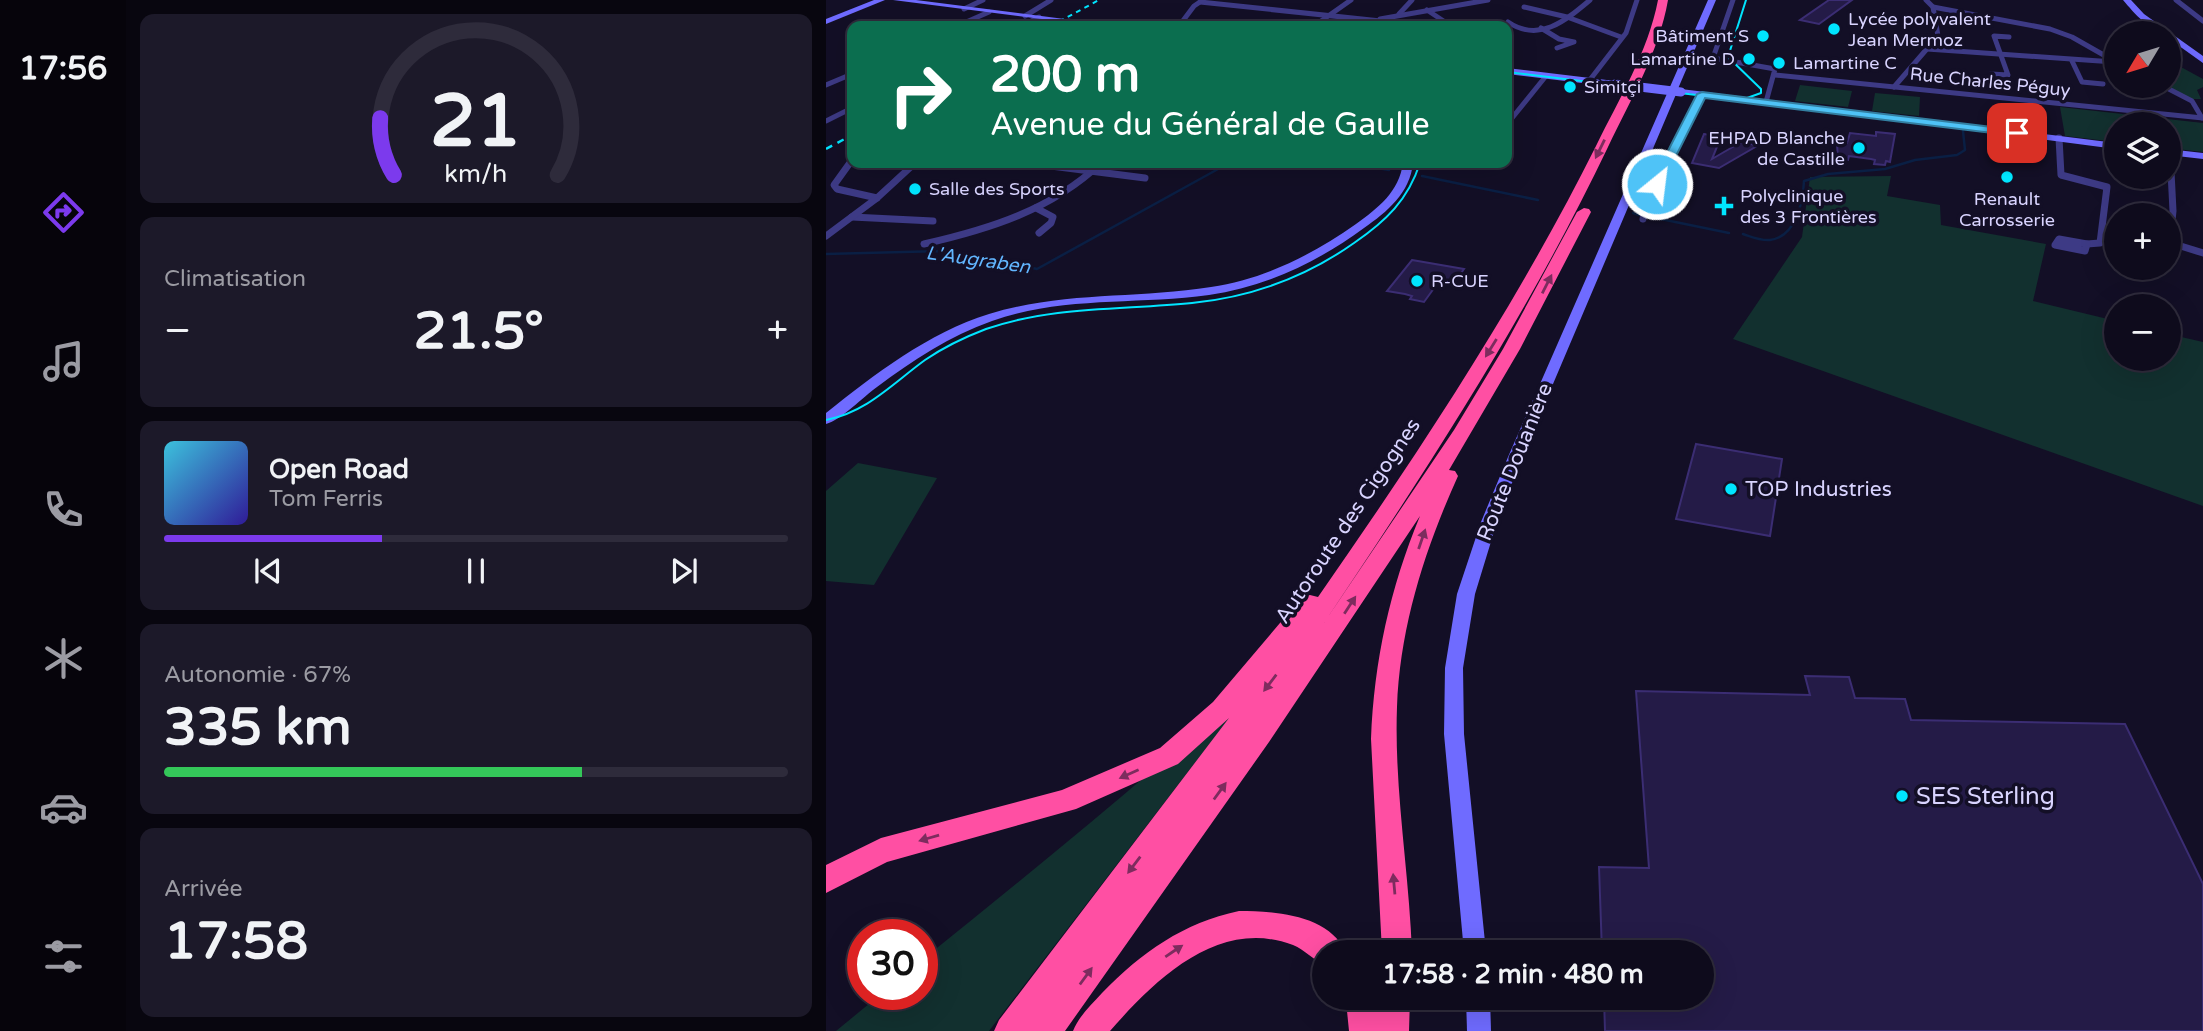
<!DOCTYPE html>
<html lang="fr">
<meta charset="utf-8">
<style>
:root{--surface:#0e0b1c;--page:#1c1929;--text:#f1f3f6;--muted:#9b9ba3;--line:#2e2b3b;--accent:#7c3aed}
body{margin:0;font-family:"Varela Round",sans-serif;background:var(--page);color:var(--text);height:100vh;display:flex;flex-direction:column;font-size:26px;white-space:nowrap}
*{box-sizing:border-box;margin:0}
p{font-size:23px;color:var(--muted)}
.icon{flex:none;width:38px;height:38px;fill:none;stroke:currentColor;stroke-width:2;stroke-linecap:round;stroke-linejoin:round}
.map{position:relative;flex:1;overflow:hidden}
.sheet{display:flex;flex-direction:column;gap:14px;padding:14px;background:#08060f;width:700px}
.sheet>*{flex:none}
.top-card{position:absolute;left:21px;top:21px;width:665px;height:147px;border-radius:14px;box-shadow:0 7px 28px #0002,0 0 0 2px var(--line);background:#0b6e4f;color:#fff;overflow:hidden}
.needle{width:46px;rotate:232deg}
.controls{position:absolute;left:1278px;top:21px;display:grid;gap:14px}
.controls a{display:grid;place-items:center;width:77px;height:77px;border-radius:50%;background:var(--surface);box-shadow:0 7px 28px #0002,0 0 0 2px var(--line);font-size:35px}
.speed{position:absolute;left:21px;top:919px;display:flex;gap:14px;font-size:35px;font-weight:700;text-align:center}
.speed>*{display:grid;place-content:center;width:91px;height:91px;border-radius:50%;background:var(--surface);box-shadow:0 7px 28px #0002,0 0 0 2px var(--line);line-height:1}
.speed .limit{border:10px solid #d22;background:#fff;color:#111}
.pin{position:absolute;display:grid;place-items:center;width:60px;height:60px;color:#fff;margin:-30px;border-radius:14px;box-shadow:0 4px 10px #0006}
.me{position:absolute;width:77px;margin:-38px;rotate:29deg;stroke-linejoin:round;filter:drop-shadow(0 0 5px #0008)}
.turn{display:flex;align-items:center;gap:24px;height:147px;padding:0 28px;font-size:32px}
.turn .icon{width:91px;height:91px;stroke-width:2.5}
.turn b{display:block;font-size:49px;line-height:60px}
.big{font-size:52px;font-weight:700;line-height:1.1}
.sheet .widget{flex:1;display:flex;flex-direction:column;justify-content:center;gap:10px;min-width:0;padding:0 24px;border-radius:14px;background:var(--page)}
.sheet .dial{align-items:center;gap:0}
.dial svg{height:182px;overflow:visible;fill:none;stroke:var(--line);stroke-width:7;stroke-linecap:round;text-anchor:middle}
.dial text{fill:var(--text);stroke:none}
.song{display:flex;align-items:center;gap:21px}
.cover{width:84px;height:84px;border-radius:10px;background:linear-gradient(135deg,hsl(190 70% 55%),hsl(250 70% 35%))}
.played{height:7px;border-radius:4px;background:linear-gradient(90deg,var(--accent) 35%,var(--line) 35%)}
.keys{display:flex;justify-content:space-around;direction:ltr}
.heat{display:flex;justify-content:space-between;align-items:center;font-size:38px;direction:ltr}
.charge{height:10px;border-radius:5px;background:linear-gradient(90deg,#34c759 67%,var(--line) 0)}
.trip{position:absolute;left:486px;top:940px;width:402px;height:70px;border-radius:35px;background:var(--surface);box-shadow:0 7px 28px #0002,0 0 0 2px var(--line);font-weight:700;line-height:70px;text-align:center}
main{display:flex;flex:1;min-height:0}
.dock{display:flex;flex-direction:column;width:126px;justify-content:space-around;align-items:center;background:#06040b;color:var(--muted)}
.dock .icon{width:49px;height:49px}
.dock .active{color:var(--accent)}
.dock b{font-size:32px;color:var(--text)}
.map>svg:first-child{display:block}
.green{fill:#12302f}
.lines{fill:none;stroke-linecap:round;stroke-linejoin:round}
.stream{stroke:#0a1f44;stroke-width:2.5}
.building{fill:#241b47;stroke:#3b2d73;stroke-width:2}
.street-tunnel{stroke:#312d47;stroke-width:5;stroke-dasharray:5 2.5;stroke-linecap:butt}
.street-far1{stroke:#3d3a85;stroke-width:5}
.street{stroke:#3d3a85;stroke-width:7}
.secondary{fill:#6f6bff;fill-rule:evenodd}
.highway{fill:#ff4fa3;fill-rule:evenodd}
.tram{stroke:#00e5ff;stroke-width:2}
.rail-far1{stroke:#00e5ff;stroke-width:2;stroke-dasharray:5 4.5;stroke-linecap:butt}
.rail{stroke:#00e5ff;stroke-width:2.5;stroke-dasharray:7 6;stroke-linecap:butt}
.secondary-bridge{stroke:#6f6bff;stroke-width:9}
.oneway{fill:#7d2c5e}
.route{fill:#4fc3f7;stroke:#337fa1;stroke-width:2}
.poi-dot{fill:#00e5ff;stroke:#130f26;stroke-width:2.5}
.labels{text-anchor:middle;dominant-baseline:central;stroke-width:7;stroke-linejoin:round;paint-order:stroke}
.far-poi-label{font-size:18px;fill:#d9d4ff;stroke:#130f26;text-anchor:start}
.far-street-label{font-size:18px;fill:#d9d4ff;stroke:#130f26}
.far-water-label{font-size:19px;font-style:italic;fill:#62b6ff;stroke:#130f26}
.street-label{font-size:21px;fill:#d9d4ff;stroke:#130f26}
.poi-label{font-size:21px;fill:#d9d4ff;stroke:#130f26;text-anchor:start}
.near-poi-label{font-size:24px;fill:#d9d4ff;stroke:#130f26;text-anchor:start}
</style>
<main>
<nav class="dock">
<b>17:56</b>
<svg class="icon active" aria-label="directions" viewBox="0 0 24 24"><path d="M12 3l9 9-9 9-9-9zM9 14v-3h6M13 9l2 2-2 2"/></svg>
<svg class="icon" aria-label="music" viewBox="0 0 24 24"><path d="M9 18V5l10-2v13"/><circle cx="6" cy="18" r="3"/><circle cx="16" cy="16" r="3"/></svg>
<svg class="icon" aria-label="phone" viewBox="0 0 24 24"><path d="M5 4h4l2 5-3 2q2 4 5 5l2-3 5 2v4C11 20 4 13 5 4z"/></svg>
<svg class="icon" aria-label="climate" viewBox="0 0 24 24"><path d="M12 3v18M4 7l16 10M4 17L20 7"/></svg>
<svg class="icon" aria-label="car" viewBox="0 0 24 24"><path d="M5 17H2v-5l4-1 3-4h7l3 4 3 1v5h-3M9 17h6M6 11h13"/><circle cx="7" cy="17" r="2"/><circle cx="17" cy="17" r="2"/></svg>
<svg class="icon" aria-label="filters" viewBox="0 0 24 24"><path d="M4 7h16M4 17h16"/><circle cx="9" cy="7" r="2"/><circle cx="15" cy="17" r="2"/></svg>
</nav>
<section class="sheet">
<div class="widget dial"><svg viewBox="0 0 100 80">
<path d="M14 69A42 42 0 1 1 86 69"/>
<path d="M14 69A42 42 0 0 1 8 44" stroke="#7c3aed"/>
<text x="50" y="56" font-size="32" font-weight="700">21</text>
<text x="50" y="72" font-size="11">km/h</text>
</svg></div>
<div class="widget"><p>Climatisation</p>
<div class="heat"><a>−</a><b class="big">21.5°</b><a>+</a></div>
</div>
<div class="widget">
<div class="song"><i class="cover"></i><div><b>Open Road</b><p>Tom Ferris</p></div></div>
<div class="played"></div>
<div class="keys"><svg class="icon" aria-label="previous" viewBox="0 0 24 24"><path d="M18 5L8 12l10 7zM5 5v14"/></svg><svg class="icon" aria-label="pause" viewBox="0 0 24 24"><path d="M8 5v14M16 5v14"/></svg><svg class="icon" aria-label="next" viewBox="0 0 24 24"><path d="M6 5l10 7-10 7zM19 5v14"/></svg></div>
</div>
<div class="widget"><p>Autonomie · 67%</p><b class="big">335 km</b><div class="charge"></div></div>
<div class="widget"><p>Arrivée</p><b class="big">17:58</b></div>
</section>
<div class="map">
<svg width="1377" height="1031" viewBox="0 0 1377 1031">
<rect width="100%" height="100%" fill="#130f26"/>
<g class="green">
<path d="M1342 60 1377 79V87L1371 90 1375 99H1365L1341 86Z"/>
<path d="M974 85 1026 91 1022 107 969 101Z"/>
<path d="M1049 93 1094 97 1093 116 1046 111Z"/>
<path d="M1234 107 1377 123V152L1342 148V124H1290V142L1239 136Z"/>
<path d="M1065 176 1061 196 1114 205 1115 225 1220 244 1207 301 1290 321V359H1342V334L1377 342V506L907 339 976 237 984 177Z"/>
<path d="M32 463 111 478 48 585 0 581V491Z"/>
<path d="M447 661 163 1031H10L55 994H96V960C216 863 336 767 447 661Z"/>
</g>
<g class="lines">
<g class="stream">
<path d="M522 163 563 170"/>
<path d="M596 176 712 200"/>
<path d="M807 213 813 215"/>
<path d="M825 217 903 233"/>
<path d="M917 234C926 237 935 241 944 240 970 237 977 202 978 181L1002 174 1059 169 1089 160 1131 155 1139 150 1137 131"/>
<path d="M0 254 116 251 145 254 211 269 403 163"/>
</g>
</g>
<g class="building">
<path d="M1003 0H1026L993 24 974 20Z"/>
<path d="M1050 132 1069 134 1064 162 1060 161 1059 165 1048 164 1049 160 1045 159 1023 156 1022 160 1012 159 1011 144 1021 143 1024 133 1050 136Z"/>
<path d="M878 134 895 137 886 159 917 141 931 146 893 168 866 163Z"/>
<path d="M586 260 638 269 628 283 614 280 598 302 584 299 586 296 579 294 561 291Z"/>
<path d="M870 444 956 459 944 536 850 519Z"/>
<path d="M979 676 1023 677 1029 698 1079 699 1085 720 1299 724 1377 884V1031H779L778 998H877V952H776L773 867 823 868 810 691 984 695Z"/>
</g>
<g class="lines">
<path class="street-tunnel" d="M131 26 138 23"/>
<g class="street-far1">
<path d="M907 0 887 58 949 69 940 102"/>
<path d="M1350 0 1377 21"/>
<path d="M374 2 602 26"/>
<path d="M698 7 741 17 795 37"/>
<path d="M1107 7 1224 29 1246 37 1290 62"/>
<path d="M138 9 157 0"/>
<path d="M601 10 625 26"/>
<path d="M573 14 586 0"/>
<path d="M199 16 225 0"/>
<path d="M554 19 662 0"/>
<path d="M682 22C713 43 739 21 764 0"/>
<path d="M138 23 163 12"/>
<path d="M196 26 213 17"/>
<path d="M234 26 243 21"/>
<path d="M353 26 368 6 377 0"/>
<path d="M488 26 525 0"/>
<path d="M715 28 733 39 748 42 731 48"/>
<path d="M1101 49 1288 62"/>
<path d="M1246 61 1256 82 1277 84"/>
<path d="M1165 74 1182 75 1168 36 1183 37"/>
<path d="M949 75 1377 118"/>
<path d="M763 81 800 33 811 0"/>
<path d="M0 85 26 74"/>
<path d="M1337 86 1366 101 1376 118"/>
<path d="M1068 87 1112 36 1107 7 1100 0"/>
<path d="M0 121 26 108"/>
<path d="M682 123 720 76"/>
<path d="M862 123 876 95"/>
</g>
<g class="street">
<path d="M681 124 683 121"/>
<path d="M1233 138 1235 175 1281 187 1274 243 1261 244"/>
<path d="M26 160 8 185 11 189 51 198"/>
<path d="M225 166 319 178"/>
<path d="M210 208 227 217 225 223 213 233"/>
<path d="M26 217 107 221"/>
<path d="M817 219 820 202 863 121"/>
<path d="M0 236 51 198 89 163"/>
<path d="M1233 239 1261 244 1259 251 1229 245Z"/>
<path d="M1345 243 1377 253"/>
<path d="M98 244C164 229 225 210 275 163"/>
<path d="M1342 260 1347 211 1344 152"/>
</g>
<g class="secondary">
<path d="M48 0H59L0 24V19Z"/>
<path d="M67 0H90L293 26H271Z"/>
<path d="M882 0H890L851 91 855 89 1290 143V149L851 92 696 457 671 522 649 594 637 668 638 734 660 952H638L618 734 619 668 631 594 655 522 682 457Z"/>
<path d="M1297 0H1305L1318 14 1377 56V63L1342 38V33C1325 33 1308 13 1297 0Z"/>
<path d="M681 68 789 81 793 84 789 87 681 74Z"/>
<path d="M1342 149 1377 153V159L1342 155Z"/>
<path d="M577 163H587C584 193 561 212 538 228 492 262 439 287 383 295 310 305 236 296 166 321 124 336 87 360 51 387 37 397 15 420 0 424V413C49 374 102 333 163 314 239 291 309 299 385 287 438 279 486 255 530 224 552 208 573 192 577 163Z"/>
<path d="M640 998H664L665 1031H641Z"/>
</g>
<g class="highway">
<path d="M832 0H842C833 52 805 99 782 147 697 325 587 491 477 654L628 430 677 349 751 212 758 208 763 209 765 212 694 349 623 470 629 471 632 476C599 549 574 626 571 707 568 789 583 870 586 952H556L545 739C548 661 564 588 594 516L443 742 239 1031H168L173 1020 403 718 352 764 250 809 61 862 0 893V865L55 838 236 790 334 748 387 702 476 597 484 595 492 597C593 452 691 304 770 146 793 99 822 52 832 0Z"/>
<path d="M413 911C448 911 504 915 519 952H499V965C487 960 479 950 467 945 392 917 329 980 284 1031H247C253 1016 265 1005 276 993 316 952 357 923 413 911Z"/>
<path d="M516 998H547L552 1010 554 998H584L583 1031H523L521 1011Z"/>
</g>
<g class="tram">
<path d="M681 72 895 98H921L935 93V89L902 57 920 0"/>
<path d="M0 420C41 412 66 384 99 360 118 347 139 337 160 329 226 306 297 310 366 303 425 297 480 277 528 243 560 221 582 200 594 163"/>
</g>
<path class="rail-far1" d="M225 26 273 0"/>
<path class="rail" d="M0 149 26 135"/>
<path class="secondary-bridge" d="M789 84 855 92"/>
</g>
<defs><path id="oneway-solid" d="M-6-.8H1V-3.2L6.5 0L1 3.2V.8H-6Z" transform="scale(1.75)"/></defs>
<g class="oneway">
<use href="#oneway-solid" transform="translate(774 149) rotate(116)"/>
<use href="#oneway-solid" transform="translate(721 284) rotate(-63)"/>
<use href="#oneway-solid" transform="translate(665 348) rotate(122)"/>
<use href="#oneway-solid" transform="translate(596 539) rotate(-71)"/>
<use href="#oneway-solid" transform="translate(524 605) rotate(-57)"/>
<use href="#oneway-solid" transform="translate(444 683) rotate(127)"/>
<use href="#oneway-solid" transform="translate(303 774) rotate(156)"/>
<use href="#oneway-solid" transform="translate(394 791) rotate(-54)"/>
<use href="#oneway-solid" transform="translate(103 838) rotate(164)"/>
<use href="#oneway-solid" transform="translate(308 865) rotate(127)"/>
<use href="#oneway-solid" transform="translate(568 884) rotate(-95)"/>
<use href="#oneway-solid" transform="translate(348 951) rotate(-34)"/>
<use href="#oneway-solid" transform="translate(260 976) rotate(-54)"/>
</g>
<path class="route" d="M876 92 1191 130 1196 133 1191 136 879 98 836 184 827 186 825 184 871 94Z"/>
<g class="poi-dot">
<circle cx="1008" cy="29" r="7"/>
<circle cx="937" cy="36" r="7"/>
<circle cx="923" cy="59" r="7"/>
<circle cx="953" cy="63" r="7"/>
<circle cx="744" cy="87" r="7"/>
<circle cx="1033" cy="148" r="7"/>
<circle cx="1181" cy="177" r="7"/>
<circle cx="89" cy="189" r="7"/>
<path d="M894.5 195.5h7v7h7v7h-7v7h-7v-7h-7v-7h7z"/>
<circle cx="591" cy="281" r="7"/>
<circle cx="905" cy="489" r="7"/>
<circle cx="1076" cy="796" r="7"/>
</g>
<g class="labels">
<g class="far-poi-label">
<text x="1022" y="19">Lycée polyvalent<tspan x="1022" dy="21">Jean Mermoz</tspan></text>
<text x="923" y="36" text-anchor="end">Bâtiment S</text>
<text x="909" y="59" text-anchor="end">Lamartine D</text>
<text x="967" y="63">Lamartine C</text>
<text x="758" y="87">Simitçi</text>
<text x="1019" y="138" text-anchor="end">EHPAD Blanche<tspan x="1019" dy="21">de Castille</tspan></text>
<text x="103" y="189">Salle des Sports</text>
<text x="914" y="196">Polyclinique<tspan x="914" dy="21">des 3 Frontières</tspan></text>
<text x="1181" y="199" text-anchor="middle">Renault<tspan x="1181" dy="21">Carrosserie</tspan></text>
<text x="605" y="281">R-CUE</text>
</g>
<g class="far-street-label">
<text transform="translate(1164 82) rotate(6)">Rue Charles Péguy</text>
</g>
<g class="far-water-label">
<text transform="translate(152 260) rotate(8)">L'Augraben</text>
</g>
<g class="street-label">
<text transform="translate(689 462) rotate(-68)">Route Douanière</text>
<text transform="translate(522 521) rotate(-56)">Autoroute des Cigognes</text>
</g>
<g class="poi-label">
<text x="919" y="489">TOP Industries</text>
</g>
<g class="near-poi-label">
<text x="1090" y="796">SES Sterling</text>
</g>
</g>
</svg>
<div class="controls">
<a><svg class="needle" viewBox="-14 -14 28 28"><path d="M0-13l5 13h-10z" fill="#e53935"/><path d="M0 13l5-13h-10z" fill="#9b9ba3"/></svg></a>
<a><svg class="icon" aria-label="layers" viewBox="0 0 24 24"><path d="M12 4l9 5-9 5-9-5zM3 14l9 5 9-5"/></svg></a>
<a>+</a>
<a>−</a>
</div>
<div class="speed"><div class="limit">30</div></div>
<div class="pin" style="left:1191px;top:133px;background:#d93025"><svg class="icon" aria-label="arrive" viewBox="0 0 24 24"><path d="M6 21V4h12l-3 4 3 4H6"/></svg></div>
<svg class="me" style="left:831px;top:184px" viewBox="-20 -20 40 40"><circle r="17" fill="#4fc3f7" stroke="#fff" stroke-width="3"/><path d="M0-11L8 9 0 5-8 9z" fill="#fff"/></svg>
<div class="trip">17:58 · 2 min · 480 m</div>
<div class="top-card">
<div class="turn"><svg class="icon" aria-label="right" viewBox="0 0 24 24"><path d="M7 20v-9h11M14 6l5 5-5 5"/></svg><div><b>200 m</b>Avenue du Général de Gaulle</div></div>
</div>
</div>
</main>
